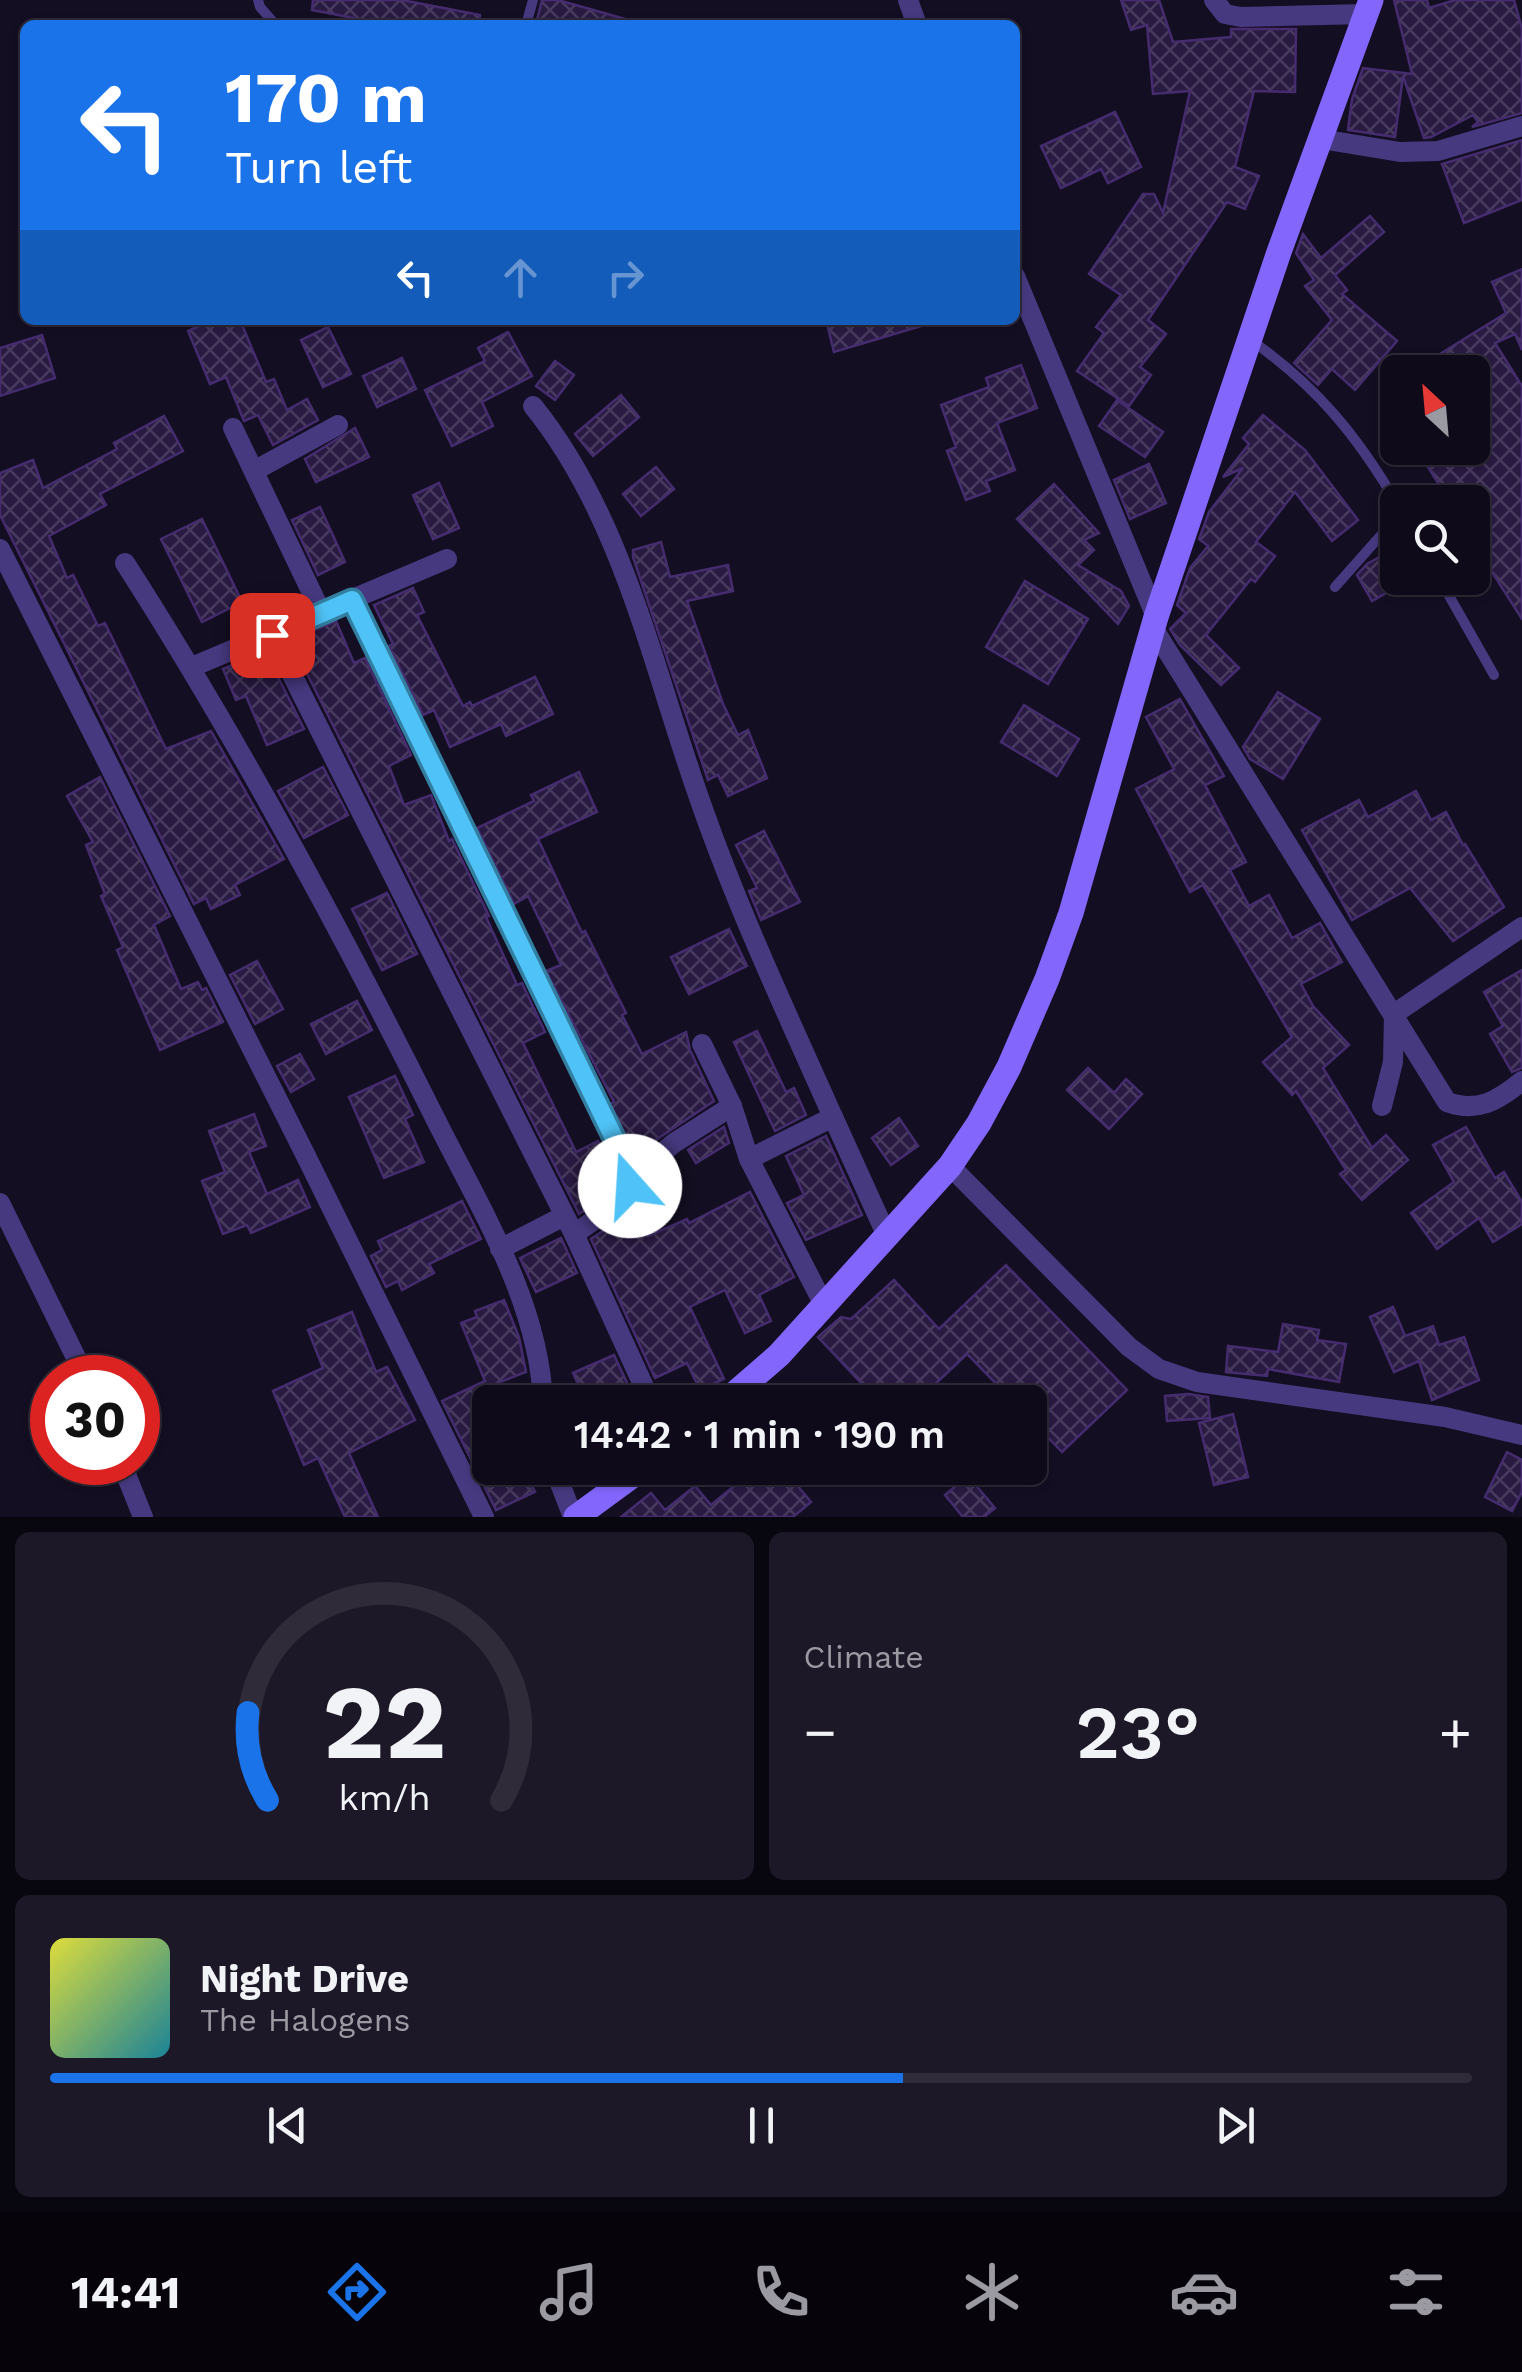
<!DOCTYPE html>
<meta charset="utf-8">
<style>
:root{--surface:#0f0a1a;--page:#1d1827;--text:#f1f3f6;--muted:#9b9aa2;--line:#2f2b39;--accent:#1a73e8}
body{margin:0;font-family:"Work Sans",sans-serif;background:var(--page);color:var(--text);height:100vh;display:flex;flex-direction:column;font-size:38px;white-space:nowrap}
*{box-sizing:border-box;margin:0}
p{font-size:32px;color:var(--muted)}
.icon{flex:none;width:55px;height:55px;fill:none;stroke:currentColor;stroke-width:2;stroke-linecap:round;stroke-linejoin:round}
.map{position:relative;height:1517px;overflow:hidden}
.sheet{display:flex;flex-direction:column;gap:15px;padding:15px;background:#08060e;flex:1}
.sheet>*{flex:none}
.top-card{position:absolute;left:20px;top:20px;width:1000px;height:305px;border-radius:15px;box-shadow:0 2px 8px #0004,0 0 0 2px var(--line);background:#1a73e8;color:#fff;overflow:hidden}
.needle{width:65px;rotate:334deg}
.tools{position:absolute;left:1380px;top:355px;display:grid;gap:20px}
.tools a{display:grid;place-items:center;width:110px;height:110px;border-radius:15px;background:var(--surface);box-shadow:0 2px 8px #0004,0 0 0 2px var(--line);font-size:50px}
.speed{position:absolute;left:30px;top:1355px;display:flex;gap:20px;font-size:50px;font-weight:700;text-align:center}
.speed>*{display:grid;place-content:center;width:130px;height:130px;border-radius:50%;background:var(--surface);box-shadow:0 2px 8px #0004,0 0 0 2px var(--line);line-height:1}
.speed .limit{border:15px solid #d22;background:#fff;color:#111}
.pin{position:absolute;display:grid;place-items:center;width:85px;height:85px;color:#fff;margin:-42px;border-radius:20px;box-shadow:0 5px 15px #0006}
.me{position:absolute;width:110px;margin:-55px;rotate:341deg;stroke-linejoin:round;filter:drop-shadow(0 0 8px #0008)}
.turn{display:flex;align-items:center;gap:35px;height:210px;padding:0 40px;font-size:45px}
.turn .icon{width:130px;height:130px;stroke-width:2.5}
.turn b{display:block;font-size:70px;line-height:85px}
.lanes{display:flex;align-items:center;height:95px;padding:0 40px;background:#0003;justify-content:center;gap:50px;direction:ltr}
.lanes .off{opacity:.35}
.big{font-size:75px;font-weight:600;line-height:1.1}
.sheet .tile{flex:1;display:flex;flex-direction:column;justify-content:center;gap:15px;min-width:0;padding:0 35px;border-radius:15px;background:var(--page)}
.sheet .dial{align-items:center;gap:0}
.dial svg{height:260px;overflow:visible;fill:none;stroke:var(--line);stroke-width:7;stroke-linecap:round;text-anchor:middle}
.dial text{fill:var(--text);stroke:none}
.song{display:flex;align-items:center;gap:30px}
.cover{width:120px;height:120px;border-radius:15px;background:linear-gradient(135deg,hsl(60 70% 55%),hsl(190 70% 35%))}
.played{height:10px;border-radius:5px;background:linear-gradient(90deg,var(--accent) 60%,var(--line) 60%)}
.keys{display:flex;justify-content:space-around;direction:ltr}
.heat{display:flex;justify-content:space-between;align-items:center;font-size:55px;direction:ltr}
.sheet .tiles{flex:1;display:grid;gap:15px;grid-template-columns:1fr 1fr}
.tile:last-child{grid-column:span 2}
.trip{position:absolute;left:472px;top:1385px;width:575px;height:100px;border-radius:15px;background:var(--surface);box-shadow:0 2px 8px #0004,0 0 0 2px var(--line);font-weight:600;line-height:100px;text-align:center}
.tabs{display:flex;height:160px;justify-content:space-around;align-items:center;background:#06040a;color:var(--muted)}
.tabs .icon{width:70px;height:70px}
.tabs .current{color:var(--accent)}
.tabs b{font-size:45px;color:var(--text)}
.map>svg:first-child{display:block}
.building{fill:url(#building-cross-hatch);stroke:#442c6e;stroke-width:2.5}
.lines{fill:none;stroke-linecap:round;stroke-linejoin:round}
.lane{stroke:#473980;stroke-width:10}
.street{stroke:#473980;stroke-width:20}
.secondary{stroke:#8367fd;stroke-width:25}
.route-casing{stroke:#337fa1;stroke-width:25}
.route{stroke:#4fc3f7;stroke-width:18}
</style>
<div class="map">
<svg width="1522" height="1517" viewBox="0 0 1522 1517">
<defs>
<pattern id="building-cross-hatch" width="8" height="8" patternUnits="userSpaceOnUse" patternTransform="scale(2.5)"><rect width="8" height="8" fill="#291a42"/><path d="M0 0l8 8M0 8l8-8" fill="none" stroke="#473a5e"/></pattern>
</defs>
<rect width="100%" height="100%" fill="#140e22"/>
<g class="building">
<path d="M313 0H402L480 15 479 25H389L312 10Z"/>
<path d="M542 0H558L625 19 624 25H555L537 20Z"/>
<path d="M1121 0H1159L1173 42 1231 37V29H1296L1295 92 1254 91 1235 167 1259 176 1245 209 1227 202 1148 320 1166 334 1140 367 1151 375 1129 406 1077 371 1104 333 1096 327 1121 295 1089 274 1143 194H1154L1163 213 1190 91 1153 94 1147 25 1131 30Z"/>
<path d="M1394 0H1427L1429 8 1455 0H1514L1522 29V113L1472 127 1478 122 1473 115 1431 137 1424 138 1403 76 1395 137 1348 130 1352 99 1363 68 1412 74Z"/>
<path d="M1115 112 1141 167 1108 183 1101 169 1061 188 1041 146Z"/>
<path d="M1522 140V200L1464 223 1442 164Z"/>
<path d="M1370 216 1384 232 1335 275 1347 290 1342 294 1397 341 1355 390 1332 369 1318 385 1294 363 1332 320 1305 286 1314 280 1296 253 1303 234 1321 258Z"/>
<path d="M1522 269V350L1515 334 1495 343 1522 386V619L1472 541V502H1450L1416 448H1472V372H1411L1506 313 1492 282Z"/>
<path d="M213 320H240L266 382 274 379 287 410 307 399 318 420 273 445 258 415 244 421 226 377 210 384 188 331Z"/>
<path d="M826 320H920L921 326 834 352Z"/>
<path d="M328 327 351 374 323 387 301 340Z"/>
<path d="M508 332 532 376 482 402 493 426 452 446 425 390 485 361 478 348Z"/>
<path d="M42 335 55 378 0 396V348Z"/>
<path d="M402 358 416 389 377 407 363 376Z"/>
<path d="M555 361 574 375 555 400 536 386Z"/>
<path d="M1021 365 1037 408 997 423 1015 470 986 481 990 491 966 500 947 451 956 447 941 405 989 387 986 378Z"/>
<path d="M621 395 639 417 593 456 575 434Z"/>
<path d="M1117 400 1163 432 1145 457 1099 426Z"/>
<path d="M1263 415 1305 450 1358 520 1332 541 1295 492 1256 542 1275 556 1255 582 1251 579 1206 635 1239 668 1221 685 1180 645 1170 629 1186 613 1177 605 1190 568 1208 546 1199 539 1209 512 1243 468 1223 477 1249 444 1243 438Z"/>
<path d="M164 416 183 451 100 494 106 505 49 536 67 578 73 575 98 626 105 623 166 749 211 731 284 859 235 885 240 895 211 909 206 898 194 904 0 515V473L33 460 43 488 117 449 114 443Z"/>
<path d="M355 428 369 457 316 482 305 459Z"/>
<path d="M1149 464 1166 503 1130 519 1114 480Z"/>
<path d="M656 467 674 489 641 516 623 494Z"/>
<path d="M439 483 459 528 433 539 413 495Z"/>
<path d="M1054 484 1099 533 1084 540 1094 550 1078 565 1121 591 1129 606 1118 624 1017 519Z"/>
<path d="M320 507 345 562 318 575 292 520Z"/>
<path d="M202 519 242 602 202 622 161 539Z"/>
<path d="M661 542 670 577 728 565 733 591 687 601 723 704 738 735 748 730 767 778 728 796 718 775 708 780 633 557V550Z"/>
<path d="M1385 554 1402 584 1372 601 1357 575 1367 564Z"/>
<path d="M1025 581 1088 619 1048 684 986 647Z"/>
<path d="M413 588 424 612 417 615 463 706 470 702 472 706 535 677 553 714 506 736 501 724 450 747 434 710 423 715 389 646 393 644 374 605Z"/>
<path d="M336 621 354 663 365 658 411 755 389 766 404 805 431 795 449 841 452 839 489 916 486 917 517 985 522 983 545 1032 523 1043 576 1152 598 1141 610 1167 586 1180 597 1202 579 1214 290 640Z"/>
<path d="M265 651 304 729 267 745 246 696 236 700 223 669Z"/>
<path d="M1278 692 1320 719 1283 779 1250 759 1243 747Z"/>
<path d="M1180 699 1224 776 1205 785 1246 862 1230 870 1249 906 1269 895 1292 938 1320 923 1342 962 1301 984 1313 1006 1349 1045 1323 1068 1372 1148 1386 1135 1408 1160 1362 1200 1340 1174 1346 1170 1296 1091 1292 1095 1263 1062 1292 1037 1203 885 1190 892 1136 789 1174 769 1146 717Z"/>
<path d="M1024 705 1079 739 1057 776 1001 742Z"/>
<path d="M323 767 348 815 304 838 278 791Z"/>
<path d="M579 772 597 812 538 839 582 933 585 931 626 1013 622 1015 642 1054 686 1032 690 1050 714 1101 635 1154 610 1104 614 1102 546 971 561 965 528 896 514 904 477 828 534 801 531 795Z"/>
<path d="M100 777 170 916 154 925 181 989 198 982 202 990 206 988 223 1022 160 1050 117 950 123 947 101 896 105 894 86 845 93 842 67 796Z"/>
<path d="M1416 791 1431 820 1446 812 1463 845 1465 844 1504 907 1453 941 1410 888 1352 920 1302 830 1359 800 1368 817Z"/>
<path d="M764 831 800 902 761 920 749 891 757 888 736 845Z"/>
<path d="M387 893 417 954 382 970 352 909Z"/>
<path d="M729 929 747 966 689 994 671 957Z"/>
<path d="M257 961 283 1009 255 1024 230 975Z"/>
<path d="M1522 970V1068L1512 1072 1490 1034 1503 1026 1484 992Z"/>
<path d="M357 1001 372 1030 326 1054 311 1024Z"/>
<path d="M757 1031 786 1092 794 1088 806 1115 775 1131 734 1042Z"/>
<path d="M300 1054 314 1079 291 1092 277 1066Z"/>
<path d="M1088 1068 1114 1093 1126 1079 1142 1094 1109 1129 1067 1090Z"/>
<path d="M395 1076 413 1115 405 1119 424 1162 384 1178 349 1097Z"/>
<path d="M254 1114 266 1146 249 1152 267 1194 298 1180 310 1207 251 1233 247 1225 223 1234 202 1181 225 1172 209 1131Z"/>
<path d="M899 1118 918 1146 891 1165 872 1138Z"/>
<path d="M724 1127 729 1143 696 1163 688 1150Z"/>
<path d="M1466 1127 1495 1178 1504 1172 1522 1202V1224L1493 1242 1479 1218 1437 1249 1411 1213 1454 1182 1433 1145Z"/>
<path d="M826 1136 862 1215 806 1240 787 1203 804 1195 786 1156Z"/>
<path d="M750 1192 794 1277 759 1295 771 1321 745 1333 725 1290 690 1307 724 1379 700 1390 687 1363 655 1378 591 1239 635 1209 648 1236 687 1219 689 1223Z"/>
<path d="M462 1201 481 1239 429 1264 434 1273 402 1290 398 1281 386 1287 371 1256 382 1250 378 1241Z"/>
<path d="M561 1238 577 1273 536 1292 520 1258Z"/>
<path d="M1006 1265 1127 1390 1062 1452 1030 1419V1402H1014L967 1354 932 1387 946 1402H879L818 1337 841 1317 851 1319 894 1280 939 1329Z"/>
<path d="M504 1300 519 1337 526 1372 490 1386V1468H524L535 1492 496 1510 442 1401 485 1381 461 1323 477 1317 475 1311Z"/>
<path d="M1393 1307 1405 1336 1433 1326 1439 1345 1464 1337 1479 1380 1432 1400 1419 1361 1394 1372 1370 1317Z"/>
<path d="M352 1312 376 1372 387 1367 415 1420 349 1453 378 1517H345L318 1458 304 1465 273 1391 323 1368 308 1330Z"/>
<path d="M1283 1324 1319 1330 1317 1340 1346 1344 1339 1382 1268 1369 1267 1376 1226 1372 1228 1346 1278 1352Z"/>
<path d="M614 1355 636 1402H586L573 1373Z"/>
<path d="M1188 1394 1208 1397 1210 1418 1167 1421 1165 1396Z"/>
<path d="M1233 1414 1248 1477 1214 1485 1199 1423Z"/>
<path d="M1507 1452 1522 1460V1492L1512 1511 1485 1497Z"/>
<path d="M756 1468H783L811 1502 793 1517H621L651 1493 665 1510 695 1486 711 1505Z"/>
<path d="M968 1476 995 1508 984 1517H963L945 1495Z"/>
</g>
<g class="lines">
<g class="lane">
<path d="M258 0 260 7 276 25"/>
<path d="M526 25 533 0"/>
<path d="M1251 340C1318 388 1356 434 1398 505"/>
<path d="M1439 578 1494 675"/>
<path d="M1335 587 1398 516"/>
</g>
<g class="street">
<path d="M908 0 917 25"/>
<path d="M1214 0 1225 14 1241 17 1366 14"/>
<path d="M1321 139 1400 152 1438 151 1522 126"/>
<path d="M1015 276 1156 617"/>
<path d="M533 406C625 520 654 674 703 809 740 914 788 1016 833 1117L749 1159 824 1305"/>
<path d="M233 428 322 614"/>
<path d="M254 471 338 425"/>
<path d="M0 549 305 1154 484 1517"/>
<path d="M125 563C240 742 341 930 436 1120 480 1208 539 1302 543 1402"/>
<path d="M352 600 626 1168 629 1193 622 1201 574 1234"/>
<path d="M1155 631 1447 1102C1477 1113 1498 1101 1522 1081"/>
<path d="M272 635 574 1234 651 1402"/>
<path d="M192 667 447 559"/>
<path d="M702 1044 732 1106 749 1159"/>
<path d="M1382 1106 1393 1062 1394 1014 1522 927"/>
<path d="M833 1117 887 1236"/>
<path d="M950 1166 1129 1347 1159 1369 1197 1382 1445 1417 1522 1435"/>
<path d="M629 1180 674 1143 732 1106"/>
<path d="M0 1203 86 1378"/>
<path d="M500 1249 564 1216"/>
<path d="M121 1462 143 1517"/>
<path d="M554 1468 573 1517"/>
</g>
<g class="secondary">
<path d="M725 1402 779 1355 950 1166 979 1123 1009 1067 1047 979 1071 913 1156 617 1279 252 1371 0"/>
<path d="M576 1517 643 1468"/>
</g>
</g>
<g class="lines">
<g class="route-casing">
<path id="route" d="M272 635 352 600 616 1142 630 1186"/>
</g>
<use href="#route" class="route"/>
</g>
</svg>
<div class="tools">
<a><svg class="needle" viewBox="-14 -14 28 28"><path d="M0-13l5 13h-10z" fill="#e53935"/><path d="M0 13l5-13h-10z" fill="#9b9aa2"/></svg></a>
<a><svg class="icon" aria-label="search" viewBox="0 0 24 24"><circle cx="10" cy="10" r="6"/><path d="M15 15l6 6"/></svg></a>
</div>
<div class="speed"><div class="limit">30</div></div>
<div class="pin" style="left:272px;top:635px;background:#d93025"><svg class="icon" aria-label="arrive" viewBox="0 0 24 24"><path d="M6 21V4h12l-3 4 3 4H6"/></svg></div>
<svg class="me" style="left:630px;top:1186px" viewBox="-20 -20 40 40"><circle r="19" fill="#fff"/><path d="M0-13L10 11 0 6-10 11z" fill="#4fc3f7"/></svg>
<div class="trip">14:42 · 1 min · 190 m</div>
<div class="top-card">
<div class="turn"><svg class="icon" aria-label="left" viewBox="0 0 24 24"><path d="M17 20v-9H6M10 6l-5 5 5 5"/></svg><div><b>170 m</b>Turn left</div></div>
<div class="lanes"><svg class="icon" aria-label="left" viewBox="0 0 24 24"><path d="M17 20v-9H6M10 6l-5 5 5 5"/></svg><svg class="icon off" aria-label="ahead" viewBox="0 0 24 24"><path d="M12 20V5M6 11l6-6 6 6"/></svg><svg class="icon off" aria-label="right" viewBox="0 0 24 24"><path d="M7 20v-9h11M14 6l5 5-5 5"/></svg></div>
</div>
</div>
<section class="sheet">
<div class="tiles">
<div class="tile dial"><svg viewBox="0 0 100 80">
<path d="M14 69A42 42 0 1 1 86 69"/>
<path d="M14 69A42 42 0 0 1 8 42" stroke="#1a73e8"/>
<text x="50" y="56" font-size="32" font-weight="700">22</text>
<text x="50" y="72" font-size="11">km/h</text>
</svg></div>
<div class="tile"><p>Climate</p>
<div class="heat"><a>−</a><b class="big">23°</b><a>+</a></div>
</div>
<div class="tile">
<div class="song"><i class="cover"></i><div><b>Night Drive</b><p>The Halogens</p></div></div>
<div class="played"></div>
<div class="keys"><svg class="icon" aria-label="previous" viewBox="0 0 24 24"><path d="M18 5L8 12l10 7zM5 5v14"/></svg><svg class="icon" aria-label="pause" viewBox="0 0 24 24"><path d="M8 5v14M16 5v14"/></svg><svg class="icon" aria-label="next" viewBox="0 0 24 24"><path d="M6 5l10 7-10 7zM19 5v14"/></svg></div>
</div>
</div>
</section>
<nav class="tabs">
<b>14:41</b>
<svg class="icon current" aria-label="directions" viewBox="0 0 24 24"><path d="M12 3l9 9-9 9-9-9zM9 14v-3h6M13 9l2 2-2 2"/></svg>
<svg class="icon" aria-label="music" viewBox="0 0 24 24"><path d="M9 18V5l10-2v13"/><circle cx="6" cy="18" r="3"/><circle cx="16" cy="16" r="3"/></svg>
<svg class="icon" aria-label="phone" viewBox="0 0 24 24"><path d="M5 4h4l2 5-3 2q2 4 5 5l2-3 5 2v4C11 20 4 13 5 4z"/></svg>
<svg class="icon" aria-label="climate" viewBox="0 0 24 24"><path d="M12 3v18M4 7l16 10M4 17L20 7"/></svg>
<svg class="icon" aria-label="car" viewBox="0 0 24 24"><path d="M5 17H2v-5l4-1 3-4h7l3 4 3 1v5h-3M9 17h6M6 11h13"/><circle cx="7" cy="17" r="2"/><circle cx="17" cy="17" r="2"/></svg>
<svg class="icon" aria-label="filters" viewBox="0 0 24 24"><path d="M4 7h16M4 17h16"/><circle cx="9" cy="7" r="2"/><circle cx="15" cy="17" r="2"/></svg>
</nav>
